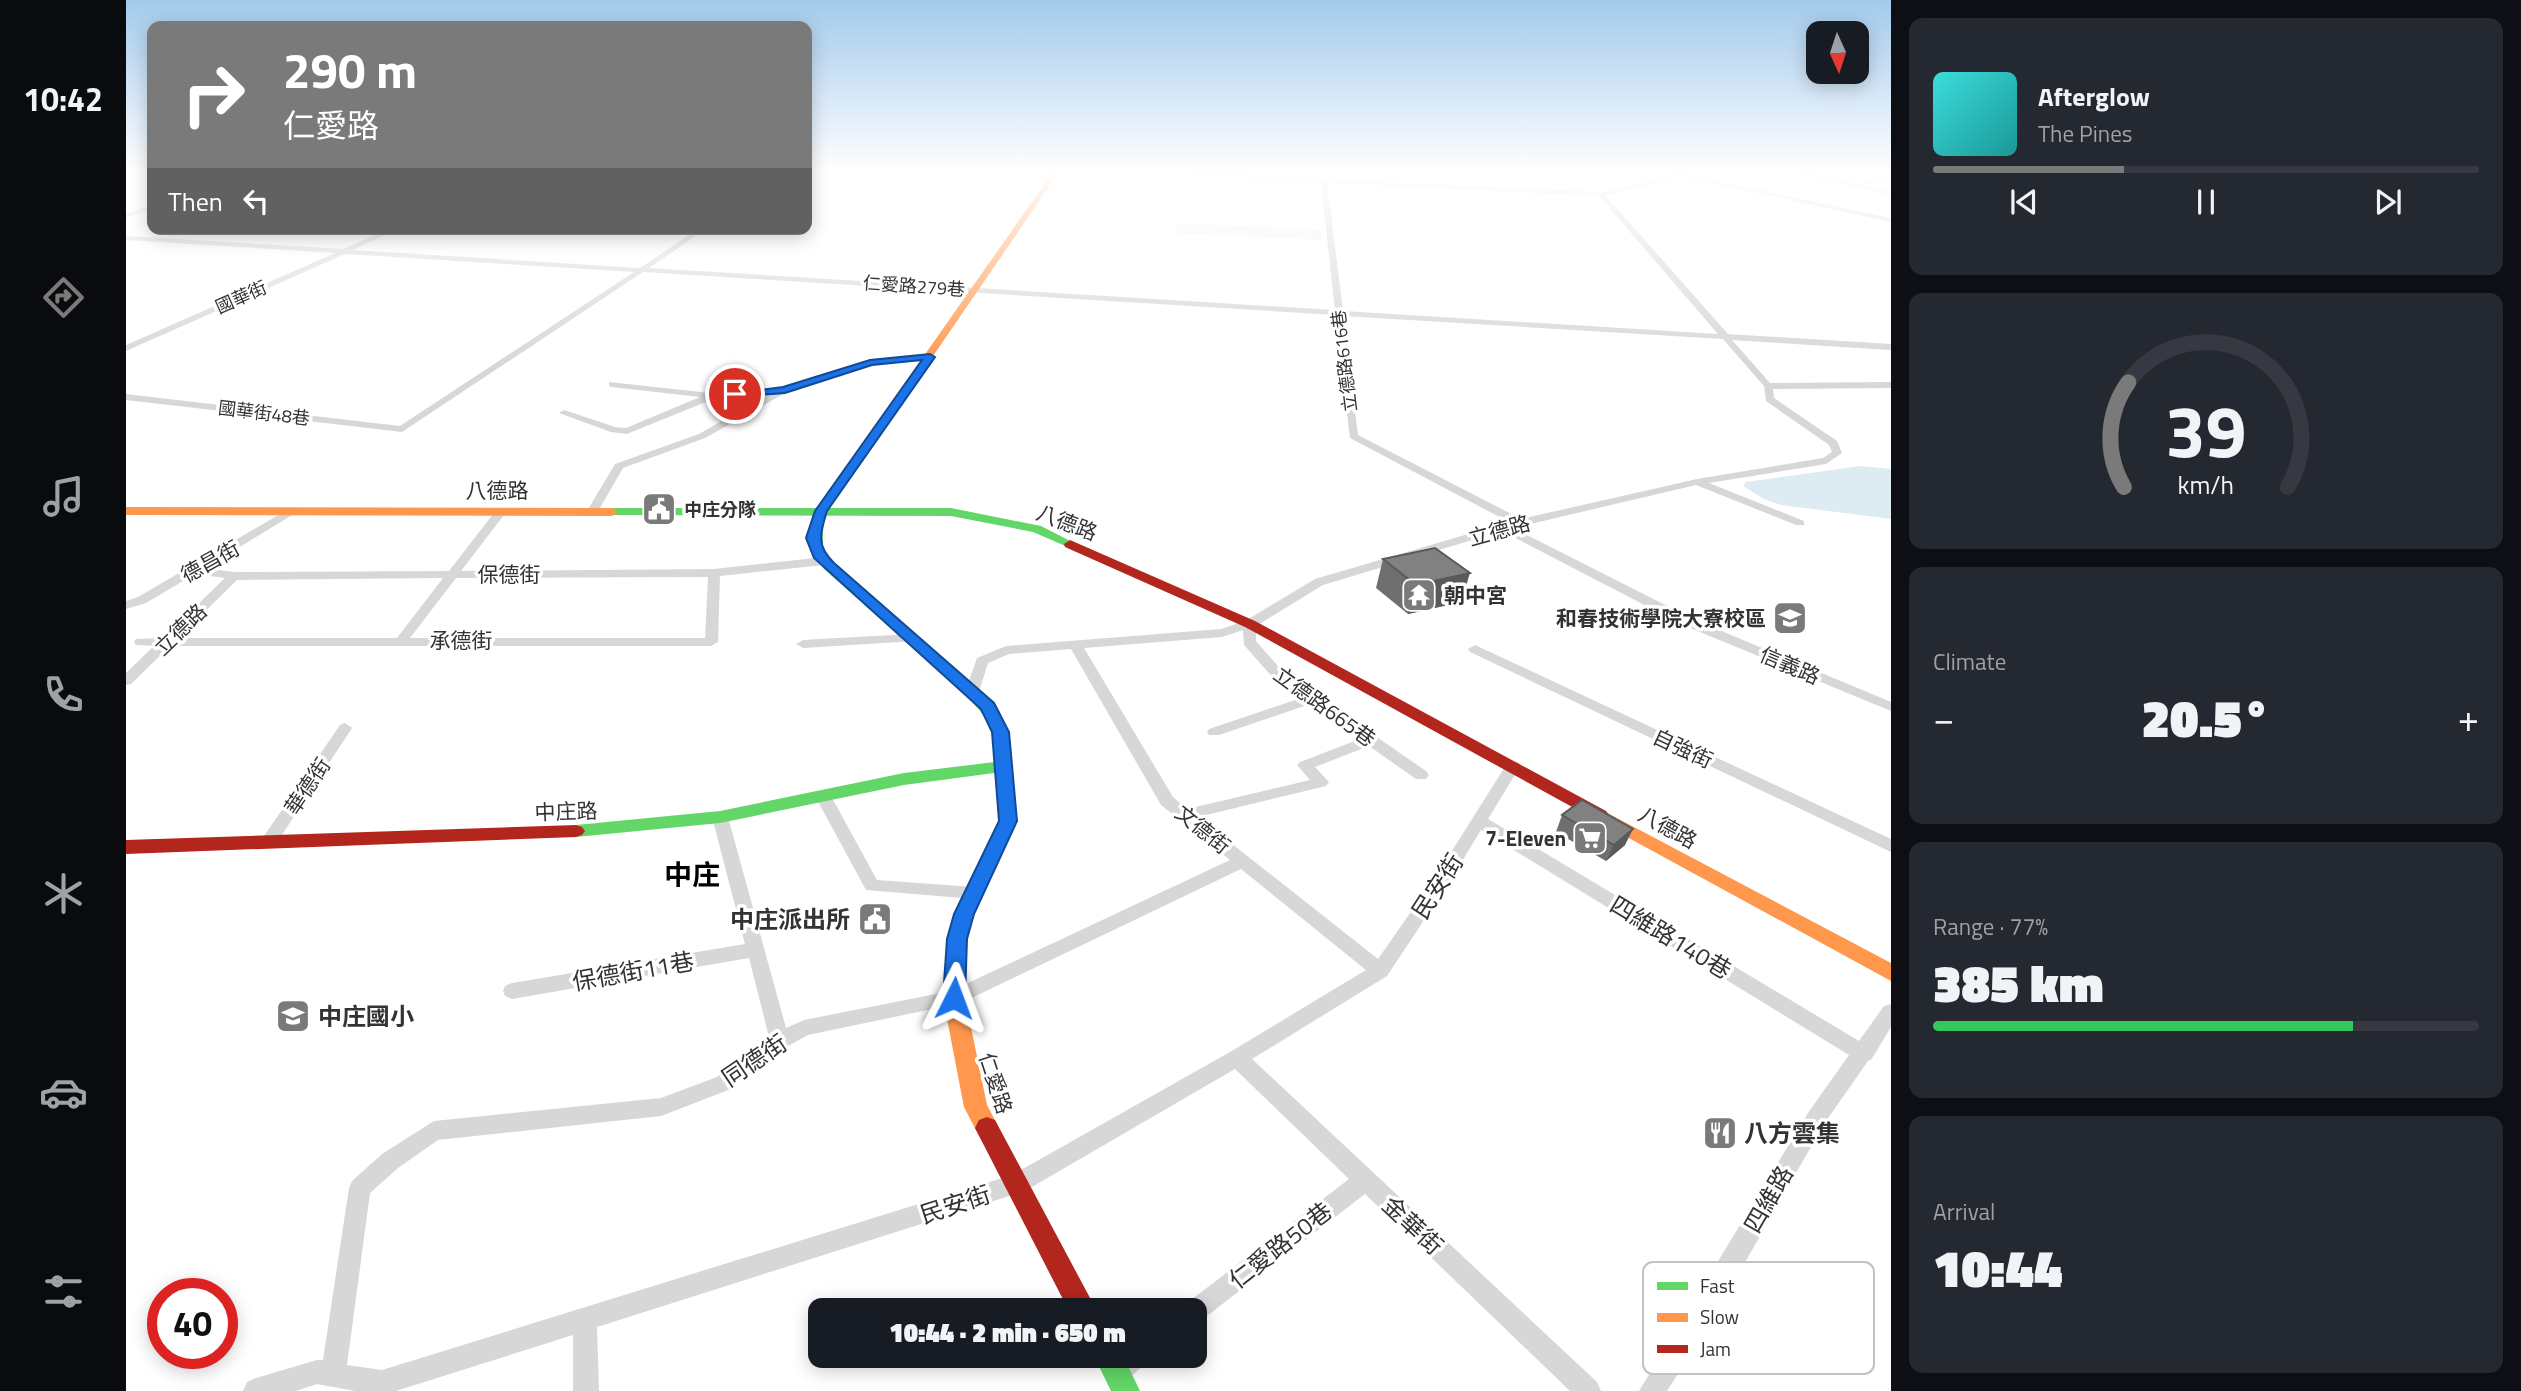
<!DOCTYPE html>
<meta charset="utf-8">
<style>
:root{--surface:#171b24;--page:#242831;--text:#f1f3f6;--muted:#9ea1a6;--line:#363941;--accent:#7a7a7a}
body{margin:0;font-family:"Titillium Web","Noto Sans TC",sans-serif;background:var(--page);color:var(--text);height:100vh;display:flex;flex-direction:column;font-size:26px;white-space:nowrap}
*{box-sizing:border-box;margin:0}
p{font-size:23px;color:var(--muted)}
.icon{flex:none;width:38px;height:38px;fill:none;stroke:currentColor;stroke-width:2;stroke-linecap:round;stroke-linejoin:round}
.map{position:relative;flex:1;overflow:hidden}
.sheet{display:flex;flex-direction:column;gap:18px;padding:18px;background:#0d0f14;width:630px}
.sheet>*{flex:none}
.banner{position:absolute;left:21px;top:21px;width:665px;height:214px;border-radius:14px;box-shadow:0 4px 18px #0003;background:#7a7a7a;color:#fff;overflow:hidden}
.needle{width:46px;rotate:177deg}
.controls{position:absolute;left:1680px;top:21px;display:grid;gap:14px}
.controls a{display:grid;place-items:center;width:63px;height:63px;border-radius:14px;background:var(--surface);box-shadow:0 4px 18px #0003;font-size:35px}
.speed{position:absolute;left:21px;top:1278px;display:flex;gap:14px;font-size:35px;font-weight:700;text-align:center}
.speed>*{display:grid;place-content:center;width:91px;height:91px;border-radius:50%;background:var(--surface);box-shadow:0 4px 18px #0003;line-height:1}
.speed .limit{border:10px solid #d22;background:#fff;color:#111}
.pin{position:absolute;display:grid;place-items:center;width:60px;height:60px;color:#fff;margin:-30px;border:4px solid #fff;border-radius:50%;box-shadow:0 2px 7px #0007}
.me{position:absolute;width:77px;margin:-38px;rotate:3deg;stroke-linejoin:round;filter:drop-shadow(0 0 5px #0008)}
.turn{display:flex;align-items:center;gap:24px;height:147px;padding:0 21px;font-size:32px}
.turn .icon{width:91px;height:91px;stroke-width:2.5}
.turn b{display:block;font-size:49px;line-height:60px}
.then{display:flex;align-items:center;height:66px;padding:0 21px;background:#0003;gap:14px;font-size:26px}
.big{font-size:52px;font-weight:800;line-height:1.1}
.sheet .widget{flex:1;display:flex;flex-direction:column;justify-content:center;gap:10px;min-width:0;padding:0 24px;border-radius:14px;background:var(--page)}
.sheet .dial{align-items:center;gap:0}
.dial svg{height:182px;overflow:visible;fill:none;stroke:var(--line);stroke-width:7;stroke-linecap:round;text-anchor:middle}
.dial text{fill:var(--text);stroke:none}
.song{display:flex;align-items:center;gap:21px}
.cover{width:84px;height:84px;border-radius:10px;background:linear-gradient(135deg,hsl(180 70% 55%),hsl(180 70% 35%))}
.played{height:7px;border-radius:4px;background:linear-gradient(90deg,var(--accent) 35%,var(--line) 35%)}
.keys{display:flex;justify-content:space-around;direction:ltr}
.heat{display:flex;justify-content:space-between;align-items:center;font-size:38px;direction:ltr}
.charge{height:10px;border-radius:5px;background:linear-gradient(90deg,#34c759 77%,var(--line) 0)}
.trip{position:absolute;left:682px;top:1298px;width:399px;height:70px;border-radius:14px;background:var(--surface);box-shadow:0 4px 18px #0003;font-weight:800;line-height:70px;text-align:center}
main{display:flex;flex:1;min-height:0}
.tabs{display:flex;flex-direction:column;width:126px;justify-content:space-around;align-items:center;background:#090b0e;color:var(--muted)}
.tabs .icon{width:49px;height:49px}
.tabs .current{color:var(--accent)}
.tabs b{font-size:32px;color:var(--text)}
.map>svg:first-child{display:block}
.green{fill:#f1f5ed}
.water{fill:#ddebf3}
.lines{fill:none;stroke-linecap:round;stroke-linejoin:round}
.stream{stroke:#ddebf3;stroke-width:2.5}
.street{fill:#d7d7d7;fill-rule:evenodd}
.fast{fill:#63d668;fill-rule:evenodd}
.slow{fill:#ff974d;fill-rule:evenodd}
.jam{fill:#b3261e;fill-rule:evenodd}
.wall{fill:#6f6f6f}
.shaded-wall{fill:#5a5a5a}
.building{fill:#818181;stroke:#5a5a5a;stroke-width:2}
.route{fill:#1a73e8;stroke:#114b97;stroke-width:2}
.labels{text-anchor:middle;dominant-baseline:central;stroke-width:7;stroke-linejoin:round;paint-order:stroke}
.far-street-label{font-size:18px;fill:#333;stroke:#fff}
.far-poi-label{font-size:18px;font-weight:bold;fill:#333;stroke:#fff;text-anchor:start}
.street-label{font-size:21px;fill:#333;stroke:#fff}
.poi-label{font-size:21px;font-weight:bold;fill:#333;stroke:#fff;text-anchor:end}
.near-street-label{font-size:24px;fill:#333;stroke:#fff}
.near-poi-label{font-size:24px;font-weight:bold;fill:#333;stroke:#fff;text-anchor:start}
.near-quarter-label{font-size:28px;font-weight:bold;fill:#000;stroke:#fff}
.key{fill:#fff;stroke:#c2c2c2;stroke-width:2}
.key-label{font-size:19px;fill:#333}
</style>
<main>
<nav class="tabs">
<b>10:42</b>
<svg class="icon current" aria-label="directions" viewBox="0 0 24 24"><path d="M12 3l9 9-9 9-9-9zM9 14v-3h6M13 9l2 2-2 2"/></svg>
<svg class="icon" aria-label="music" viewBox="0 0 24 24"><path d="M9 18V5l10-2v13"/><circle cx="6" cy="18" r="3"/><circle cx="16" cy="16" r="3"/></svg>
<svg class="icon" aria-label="phone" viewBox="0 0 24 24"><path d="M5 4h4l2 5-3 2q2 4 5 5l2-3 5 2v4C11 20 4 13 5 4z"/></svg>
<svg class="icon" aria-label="climate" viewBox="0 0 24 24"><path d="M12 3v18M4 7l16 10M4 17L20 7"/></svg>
<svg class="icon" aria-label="car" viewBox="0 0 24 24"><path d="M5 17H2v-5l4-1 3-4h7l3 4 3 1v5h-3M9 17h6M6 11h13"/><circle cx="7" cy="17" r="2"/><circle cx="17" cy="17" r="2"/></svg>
<svg class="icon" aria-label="filters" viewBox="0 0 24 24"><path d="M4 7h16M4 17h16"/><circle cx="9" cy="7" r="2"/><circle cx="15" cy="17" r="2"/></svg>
</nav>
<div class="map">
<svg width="1765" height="1391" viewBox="0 0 1765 1391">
<rect width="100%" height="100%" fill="#fff"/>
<path class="green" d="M1052 223 1196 230 1195 240 1048 233Z"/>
<path class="water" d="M1734 466 1765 469V519L1655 505 1638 499 1617 486 1620 482Z"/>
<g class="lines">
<path class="stream" d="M1655 172 1765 194"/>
<g class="street">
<path d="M1006 172H1054L1475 192 1561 172H1572L1563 175 1765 218V222L1557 177 1479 195 1602 334 1765 344V350L1606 340 1644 383 1765 382V388L1647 389 1648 398 1711 441 1716 453 1700 464 1583 483 1678 521V525H1670L1570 485 1387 528 1567 619 1765 702V711L1557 625 1376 531 1197 585 1130 626V641L1158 673 1300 771 1303 775 1300 779H1290L1243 746 1189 767 1203 782 1200 786 1072 817 1252 959 1312 873 1382 762H1392L1395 765 1362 819 1733 1041 1758 1006 1765 1004V1027L1745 1060 1742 1061 1698 1124 1581 1329 1541 1391H1513L1684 1110 1723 1055 1355 830 1324 881 1261 976 1126 1059 1471 1382 1475 1391H1444L1239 1194 1077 1319 1069 1323V1311H1057L1061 1303 1223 1179 1109 1069 899 1191 471 1327 473 1391H447V1335L270 1391H229L191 1384 170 1391H117L121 1382 130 1378 191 1360H197L223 1188 226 1181 256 1154 308 1121 535 1098 591 1077 628 1045 643 1037 623 958 386 999 379 996 377 991 379 986 386 983 619 944 586 817 588 813H600L602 817 660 1028 678 1020 825 991 1104 860 1035 805 945 649 883 654 862 663 853 692 846 696 839 692 851 658 880 646 1095 629 1119 621 1189 579 1383 522 1224 438 1209 315 517 272 276 432 0 400V394L274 426 508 272 219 254 0 351V345L209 253 0 240V236L217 249 263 229H272L227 250 514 268 572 229H580L523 268 1209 310 1195 183ZM1201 183 1473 196 1592 334 1217 311ZM1217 316 1597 339 1638 386 1640 401 1703 445 1706 452 1697 458 1571 479 1395 519 1232 435ZM1117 630 1118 645 1148 679 1175 698 1083 729 1081 732 1083 735H1093L1184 704 1234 739 1174 762 1171 765 1184 780 1061 809 1047 797 958 648 1096 637ZM1115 869 1240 970 1104 1052 886 1175 256 1370 221 1365 244 1193 272 1168 312 1140 535 1116 605 1089 642 1057 682 1035 835 1003Z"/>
<path d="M1663 172H1676L1765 190V194Z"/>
<path d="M1765 176V180L1739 185 1736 183Z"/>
<path d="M26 205V209L0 218V214Z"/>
<path d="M804 354 808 357 807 359 745 365 661 392 579 438 497 468 471 513H463L461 511 489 464 573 434 645 393 587 399 501 434 485 432 433 413 438 410 489 427 500 428 574 397 486 387 483 386V382L584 393 656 388 744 360Z"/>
<path d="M375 508 381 511 335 571 588 569 698 557 704 561 698 565 594 576 592 642 585 646H44L5 684 0 685V673L28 646 10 645 8 642 10 639 37 638 99 578 69 574 20 603 0 609V601L12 597 161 510 165 509 171 512 79 568 108 572 323 571 371 509ZM582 577 579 638H284L330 578ZM317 578 271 638H52L111 580Z"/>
<path d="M784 634 789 635 791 638 789 641 677 648 670 644 677 640Z"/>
<path d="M1349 645 1765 839V852L1344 652 1342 649Z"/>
<path d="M219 723 226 728 148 847H136L134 843 136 839 214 725Z"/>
<path d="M697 791 703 792 705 796 751 880 848 887 854 889 857 893 854 897 848 899 740 890 689 796 691 792Z"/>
<path d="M990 1356H1022C1017 1369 1003 1379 990 1384L981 1381 978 1372 981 1363Z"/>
</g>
<g class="fast">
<path d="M486 508H825L915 526 950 544 944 548 907 532 825 516 482 515V509Z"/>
<path d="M691 521 697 525V547L708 563 852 689 873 711 875 715 873 719H861L840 695 698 569 683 547 685 525Z"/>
<path d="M877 761 886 767 883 771 778 785 594 823 450 837 444 835 441 831 444 827 450 825 594 811 778 773Z"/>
<path d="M968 1356H997L1014 1391H985Z"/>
</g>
<g class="slow">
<path d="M927 172H933L701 511 695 528H687L685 525 689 511Z"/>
<path d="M0 507 486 508 492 512 486 516 0 515Z"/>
<path d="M867 710 873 711 882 732 891 821 848 914 841 939 839 998 861 1105 873 1128 869 1136 861 1139 853 1136 838 1107 817 998 821 939 828 914 873 821 866 732 859 715Z"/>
<path d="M1474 809 1765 963V981L1468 819 1465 815 1468 811Z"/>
</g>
<g class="jam">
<path d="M944 540 1129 621 1480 811 1483 815 1480 819H1468L1119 627 939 547 938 544Z"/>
<path d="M450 825 456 827 459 831 456 835 450 837 0 854V840Z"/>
<path d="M861 1117 869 1120 971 1311H943L849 1128 853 1120Z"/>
</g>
</g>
<g class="wall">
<path d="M1257 559 1335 602 1282 614 1250 588Z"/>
<path d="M1436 815 1499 845 1480 861 1430 832Z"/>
</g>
<g class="shaded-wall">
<path d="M1344 573 1335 602 1282 614 1290 585Z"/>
<path d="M1507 829 1499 845 1480 861 1488 845Z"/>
</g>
<g class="building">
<path d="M1309 548 1344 573 1290 585 1257 559Z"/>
<path d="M1456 800 1507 829 1488 845 1436 815Z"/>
</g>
<linearGradient id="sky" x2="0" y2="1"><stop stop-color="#a3caec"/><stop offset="0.47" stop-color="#fff"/><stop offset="1" stop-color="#fff" stop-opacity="0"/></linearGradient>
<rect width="1765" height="367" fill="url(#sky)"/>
<path class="route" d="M804 354 809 357 701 511C694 533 690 546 708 563L868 703 883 732 891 821 848 914 841 939 839 998 835 1005 828 1007 820 1005 817 998 821 939 828 914 873 821 866 732 855 709 688 558 680 538 689 511 796 360 746 365 659 393 609 397 604 394 657 387 744 360Z"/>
<defs>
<g id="civic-square" transform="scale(1.75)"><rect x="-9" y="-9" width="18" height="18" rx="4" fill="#7a7a7a" stroke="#fff"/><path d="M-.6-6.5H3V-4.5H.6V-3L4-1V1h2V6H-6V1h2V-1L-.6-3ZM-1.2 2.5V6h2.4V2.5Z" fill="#fff"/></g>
<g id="temple-square" transform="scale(1.75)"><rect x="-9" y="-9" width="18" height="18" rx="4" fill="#7a7a7a" stroke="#fff"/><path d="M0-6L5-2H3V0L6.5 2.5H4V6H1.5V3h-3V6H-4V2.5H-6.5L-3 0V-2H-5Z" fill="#fff"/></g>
<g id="university-square" transform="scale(1.75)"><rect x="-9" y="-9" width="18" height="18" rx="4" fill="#7a7a7a" stroke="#fff"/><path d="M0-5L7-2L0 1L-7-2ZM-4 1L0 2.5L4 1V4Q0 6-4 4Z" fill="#fff"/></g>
<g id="supermarket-square" transform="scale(1.75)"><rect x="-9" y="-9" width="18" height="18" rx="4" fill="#7a7a7a" stroke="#fff"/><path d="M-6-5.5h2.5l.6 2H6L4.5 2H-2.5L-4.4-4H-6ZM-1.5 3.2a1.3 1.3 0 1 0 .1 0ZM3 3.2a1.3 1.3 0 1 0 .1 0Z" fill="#fff"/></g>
<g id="school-square" transform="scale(1.75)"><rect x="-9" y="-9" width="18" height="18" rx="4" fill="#7a7a7a" stroke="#fff"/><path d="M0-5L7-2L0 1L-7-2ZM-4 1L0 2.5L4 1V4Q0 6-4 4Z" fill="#fff"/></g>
<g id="restaurant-square" transform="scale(1.75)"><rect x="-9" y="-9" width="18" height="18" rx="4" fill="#7a7a7a" stroke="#fff"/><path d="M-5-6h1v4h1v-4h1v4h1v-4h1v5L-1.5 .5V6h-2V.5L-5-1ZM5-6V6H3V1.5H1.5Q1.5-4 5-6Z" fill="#fff"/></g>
</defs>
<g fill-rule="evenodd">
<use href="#civic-square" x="533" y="509"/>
<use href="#temple-square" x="1293" y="595"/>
<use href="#university-square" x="1664" y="618"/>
<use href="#supermarket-square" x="1464" y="838"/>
<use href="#civic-square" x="749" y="919"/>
<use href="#school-square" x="167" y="1016"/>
<use href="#restaurant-square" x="1594" y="1133"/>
</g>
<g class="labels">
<g class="far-street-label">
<text transform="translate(788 286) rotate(4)">仁愛路279巷</text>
<text transform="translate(115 297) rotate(-24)">國華街</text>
<text transform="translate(1218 361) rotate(-97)">立德路616巷</text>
<text transform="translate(138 413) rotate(7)">國華街48巷</text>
</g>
<g class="far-poi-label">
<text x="558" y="509">中庄分隊</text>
</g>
<g class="street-label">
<text x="371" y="490">八德路</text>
<text transform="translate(941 522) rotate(21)">八德路</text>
<text transform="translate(1373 530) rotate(-15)">立德路</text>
<text transform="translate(84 561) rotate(-29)">德昌街</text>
<text x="383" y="574">保德街</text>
<text transform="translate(54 629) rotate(-44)">立德路</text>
<text x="335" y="640">承德街</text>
<text transform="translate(1664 665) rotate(23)">信義路</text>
<text transform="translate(1199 706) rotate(36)">立德路665巷</text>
<text transform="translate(1557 748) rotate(25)">自強街</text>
<text transform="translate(181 786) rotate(-56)">華德街</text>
<text transform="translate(440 811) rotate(-2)">中庄路</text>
<text transform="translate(1542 827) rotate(29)">八德路</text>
<text transform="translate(1077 829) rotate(39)">文德街</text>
<text transform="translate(870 1083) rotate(72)">仁愛路</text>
</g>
<g class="poi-label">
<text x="1318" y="595" text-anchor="start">朝中宮</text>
<text x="1640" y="618">和春技術學院大寮校區</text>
<text x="1440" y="838">7-Eleven</text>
</g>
<g class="near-street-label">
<text transform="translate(1311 886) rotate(-57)">民安街</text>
<text transform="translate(1545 937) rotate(31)">四維路140巷</text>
<text transform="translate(507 971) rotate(-10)">保德街11巷</text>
<text transform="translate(628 1060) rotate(-34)">同德街</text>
<text transform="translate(1642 1199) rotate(-60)">四維路</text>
<text transform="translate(829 1204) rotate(-18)">民安街</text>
<text transform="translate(1287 1225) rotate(43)">金華街</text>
<text transform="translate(1154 1245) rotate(-38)">仁愛路50巷</text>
</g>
<g class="near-poi-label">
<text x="724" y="919" text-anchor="end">中庄派出所</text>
<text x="192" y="1016">中庄國小</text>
<text x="1618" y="1133">八方雲集</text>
</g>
<g class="near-quarter-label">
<text x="566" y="874">中庄</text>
</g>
</g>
<rect x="1517" y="1262" width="231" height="112" rx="10" class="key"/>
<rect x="1531" y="1282" width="31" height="8" fill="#63d668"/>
<rect x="1531" y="1313" width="31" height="9" fill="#ff974d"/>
<rect x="1531" y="1345" width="31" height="8" fill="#b3261e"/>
<g class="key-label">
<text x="1574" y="1293">Fast</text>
<text x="1574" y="1324">Slow</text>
<text x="1574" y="1356">Jam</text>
</g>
</svg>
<div class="controls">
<a><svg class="needle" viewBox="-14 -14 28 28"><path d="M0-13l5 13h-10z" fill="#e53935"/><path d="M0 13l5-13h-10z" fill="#9ea1a6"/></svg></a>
</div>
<div class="speed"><div class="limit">40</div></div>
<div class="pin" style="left:609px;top:394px;background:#d93025"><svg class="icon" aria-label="arrive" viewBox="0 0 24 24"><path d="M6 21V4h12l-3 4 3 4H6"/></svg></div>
<svg class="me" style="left:828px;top:998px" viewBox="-20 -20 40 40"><path d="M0-17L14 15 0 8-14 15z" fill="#1a73e8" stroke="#fff" stroke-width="4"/></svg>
<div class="trip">10:44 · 2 min · 650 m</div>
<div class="banner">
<div class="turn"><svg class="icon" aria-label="right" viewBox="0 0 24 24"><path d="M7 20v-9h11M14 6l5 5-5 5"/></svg><div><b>290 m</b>仁愛路</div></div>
<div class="then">Then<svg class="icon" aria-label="left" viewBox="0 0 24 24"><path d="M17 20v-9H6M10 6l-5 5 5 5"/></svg></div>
</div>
</div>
<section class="sheet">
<div class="widget">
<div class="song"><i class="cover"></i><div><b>Afterglow</b><p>The Pines</p></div></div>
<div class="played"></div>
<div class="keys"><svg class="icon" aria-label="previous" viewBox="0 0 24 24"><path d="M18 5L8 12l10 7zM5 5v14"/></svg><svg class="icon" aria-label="pause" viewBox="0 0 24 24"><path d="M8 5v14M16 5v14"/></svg><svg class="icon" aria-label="next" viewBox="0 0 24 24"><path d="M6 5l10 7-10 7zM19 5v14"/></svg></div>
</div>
<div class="widget dial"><svg viewBox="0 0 100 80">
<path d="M14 69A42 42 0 1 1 86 69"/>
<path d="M14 69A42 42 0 0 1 16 23" stroke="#7a7a7a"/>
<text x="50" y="56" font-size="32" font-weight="700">39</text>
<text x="50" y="72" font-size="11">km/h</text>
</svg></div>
<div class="widget"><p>Climate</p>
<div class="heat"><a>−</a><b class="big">20.5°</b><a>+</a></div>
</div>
<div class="widget"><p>Range · 77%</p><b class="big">385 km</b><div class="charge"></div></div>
<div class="widget"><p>Arrival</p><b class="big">10:44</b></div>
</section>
</main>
